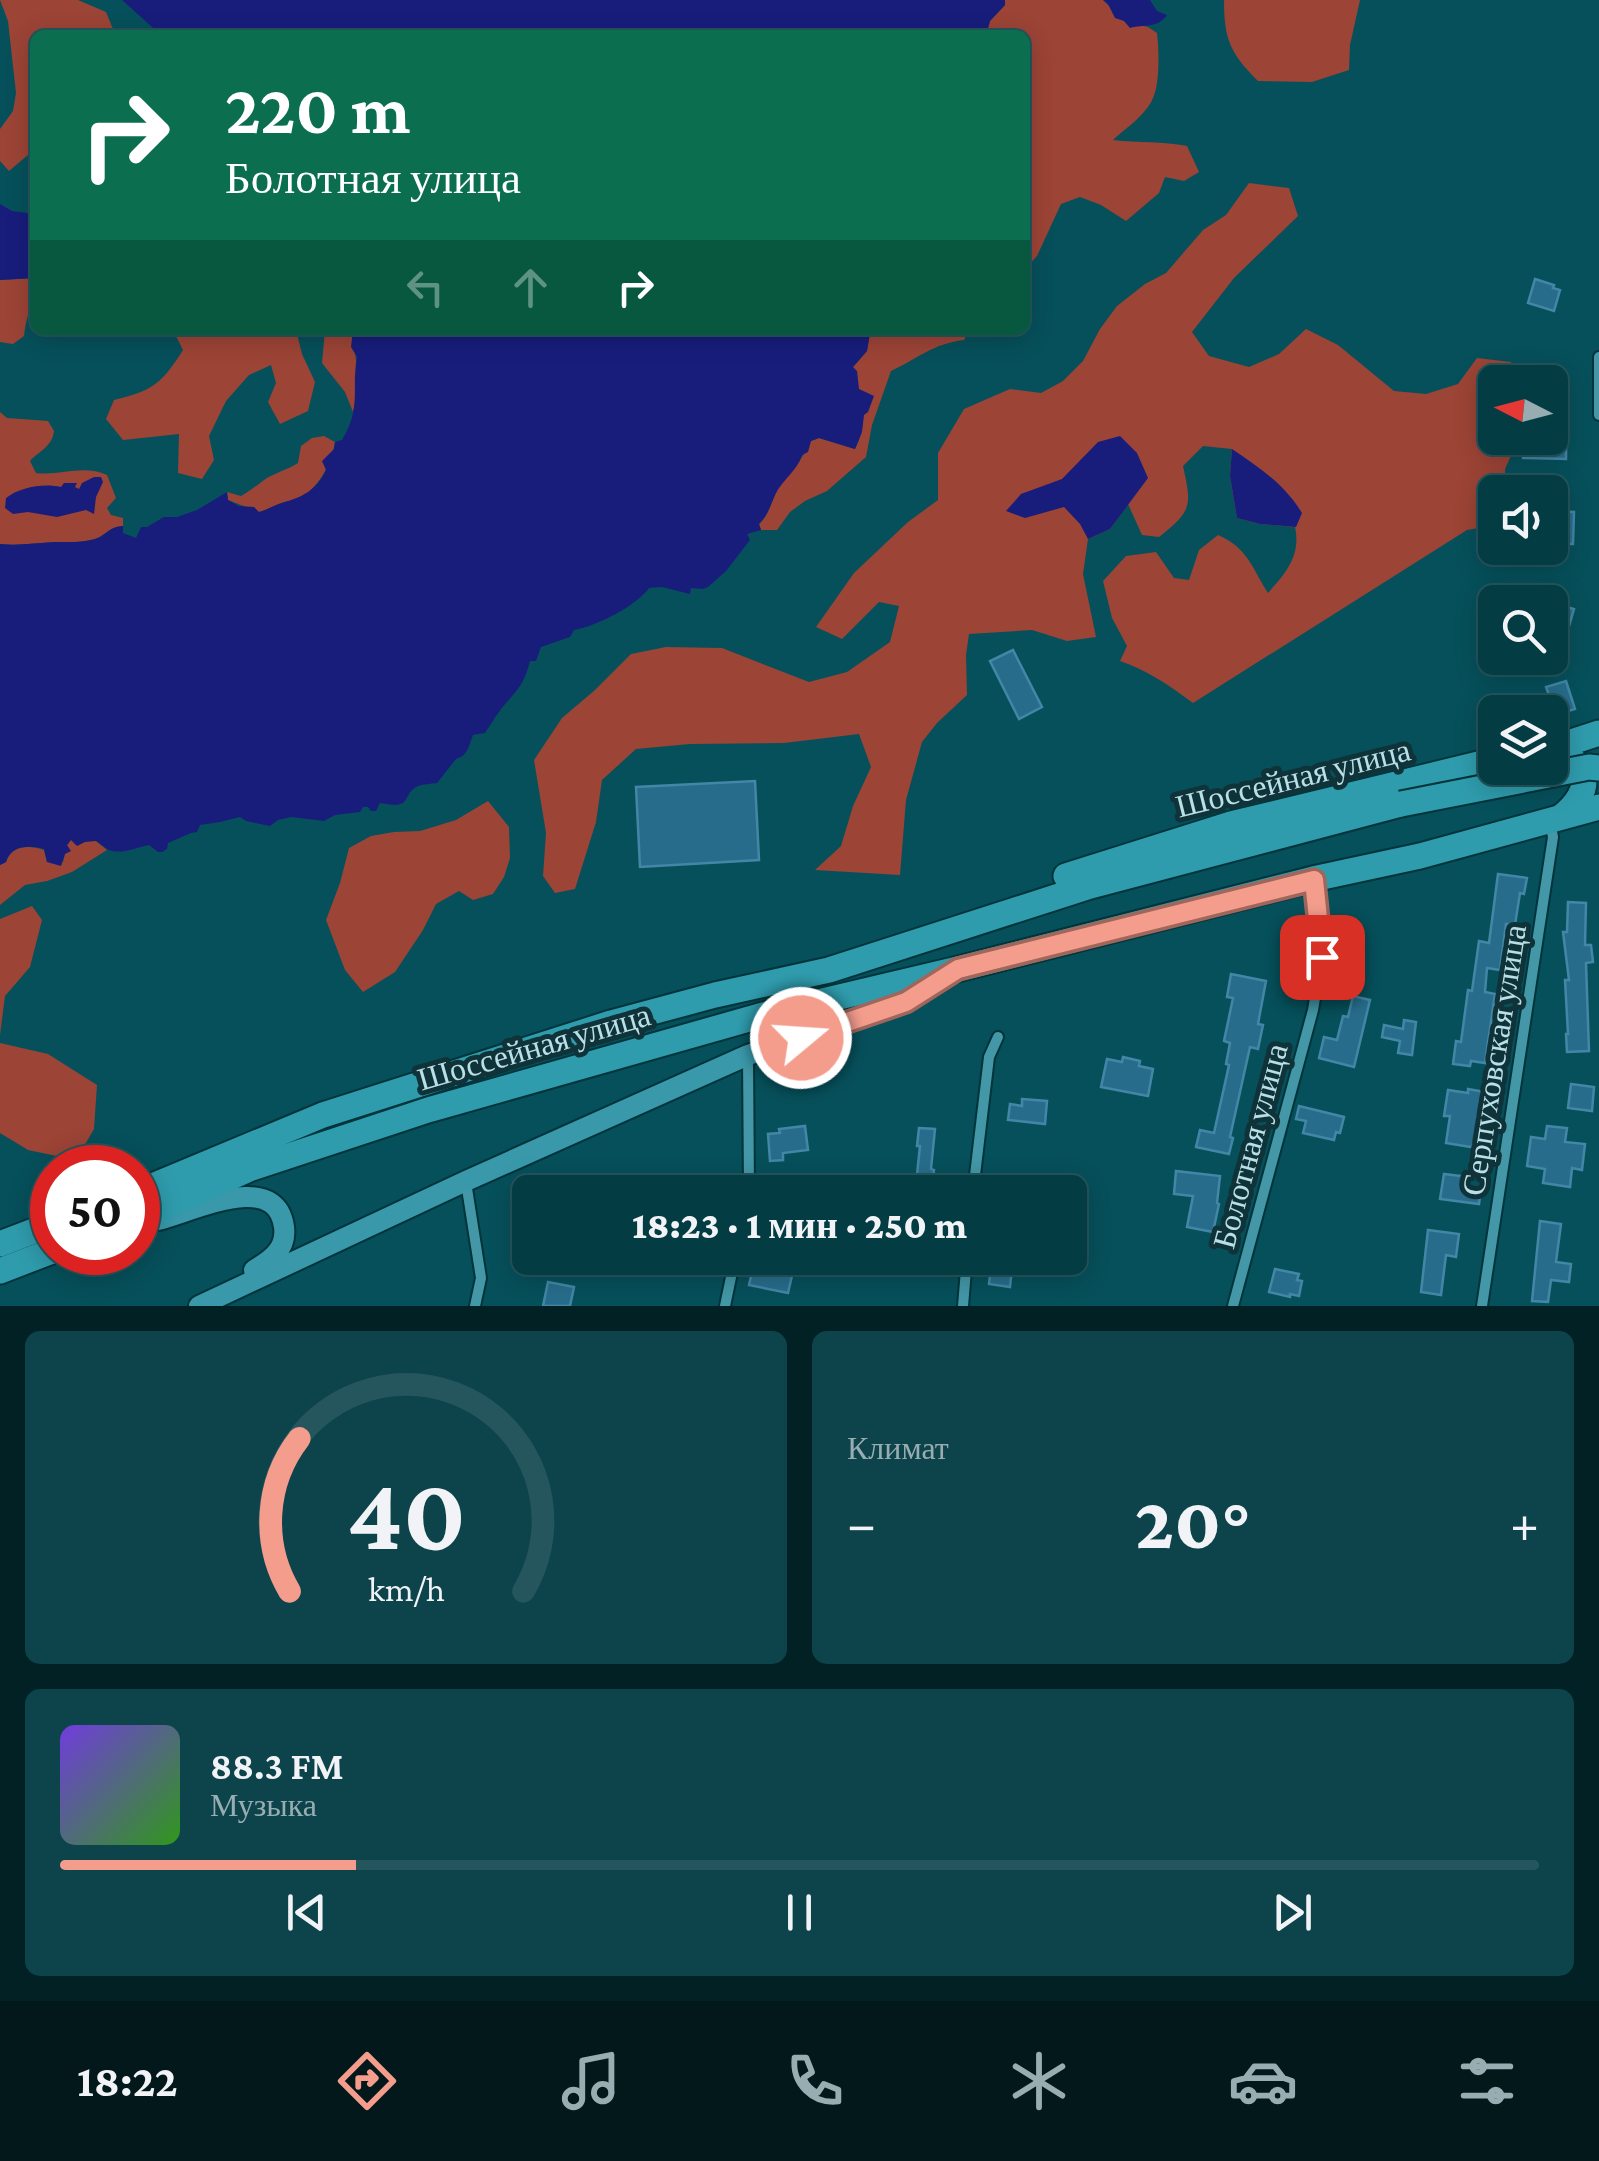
<!DOCTYPE html>
<html lang="ru">
<meta charset="utf-8">
<style>
:root{--surface:#043c44;--page:#0d434b;--text:#f1f3f6;--muted:#97adb2;--line:#25565d;--accent:#f49d8d}
body{margin:0;font-family:"Crimson Pro",serif;background:var(--page);color:var(--text);height:100vh;display:flex;flex-direction:column;font-size:38px;white-space:nowrap}
*{box-sizing:border-box;margin:0}
p{font-size:32px;color:var(--muted)}
.icon{flex:none;width:55px;height:55px;fill:none;stroke:currentColor;stroke-width:2;stroke-linecap:round;stroke-linejoin:round}
.map{position:relative;height:1306px;overflow:hidden}
.side{display:flex;flex-direction:column;gap:25px;padding:25px;background:#022125;flex:1}
.side>*{flex:none}
.banner{position:absolute;left:30px;top:30px;width:1000px;height:305px;border-radius:15px;box-shadow:0 5px 25px #0003,0 0 0 2px var(--line);background:#0b6e4f;color:#fff;overflow:hidden}
.needle{width:65px;rotate:276deg}
.controls{position:absolute;left:1478px;top:365px;display:grid;gap:20px}
.controls a{display:grid;place-items:center;width:90px;height:90px;border-radius:15px;background:var(--surface);box-shadow:0 5px 25px #0003,0 0 0 2px var(--line);font-size:50px}
.speed{position:absolute;left:30px;top:1145px;display:flex;gap:20px;font-size:50px;font-weight:700;text-align:center}
.speed>*{display:grid;place-content:center;width:130px;height:130px;border-radius:50%;background:var(--surface);box-shadow:0 5px 25px #0003,0 0 0 2px var(--line);line-height:1}
.speed .limit{border:15px solid #d22;background:#fff;color:#111}
.pin{position:absolute;display:grid;place-items:center;width:85px;height:85px;color:#fff;margin:-42px;border-radius:20px;box-shadow:0 5px 15px #0006}
.me{position:absolute;width:110px;margin:-55px;rotate:72deg;stroke-linejoin:round;filter:drop-shadow(0 0 8px #0008)}
.turn{display:flex;align-items:center;gap:35px;height:210px;padding:0 30px;font-size:45px}
.turn .icon{width:130px;height:130px;stroke-width:2.5}
.turn b{display:block;font-size:70px;line-height:85px}
.lanes{display:flex;align-items:center;height:95px;padding:0 30px;background:#0003;justify-content:center;gap:50px;direction:ltr}
.lanes .off{opacity:.35}
.big{font-size:75px;font-weight:800;line-height:1.1}
.side .card{flex:1;display:flex;flex-direction:column;justify-content:center;gap:15px;min-width:0;padding:0 35px;border-radius:15px;background:var(--page)}
.side .dial{align-items:center;gap:0}
.dial svg{height:260px;overflow:visible;fill:none;stroke:var(--line);stroke-width:7;stroke-linecap:round;text-anchor:middle}
.dial text{fill:var(--text);stroke:none}
.song{display:flex;align-items:center;gap:30px}
.cover{width:120px;height:120px;border-radius:15px;background:linear-gradient(135deg,hsl(260 70% 55%),hsl(110 70% 35%))}
.played{height:10px;border-radius:5px;background:linear-gradient(90deg,var(--accent) 20%,var(--line) 20%)}
.keys{display:flex;justify-content:space-around;direction:ltr}
.heat{display:flex;justify-content:space-between;align-items:center;font-size:55px;direction:ltr}
.side .tiles{flex:1;display:grid;gap:25px;grid-template-columns:1fr 1fr}
.card:last-child{grid-column:span 2}
.trip{position:absolute;left:512px;top:1175px;width:575px;height:100px;border-radius:15px;background:var(--surface);box-shadow:0 5px 25px #0003,0 0 0 2px var(--line);font-weight:800;line-height:100px;text-align:center}
.dock{display:flex;height:160px;justify-content:space-around;align-items:center;background:#02181b;color:var(--muted)}
.dock .icon{width:70px;height:70px}
.dock .active{color:var(--accent)}
.dock b{font-size:45px;color:var(--text)}
.map>svg:first-child{display:block}
.green{fill:#9c4436}
.water{fill:#181d7c}
.building{fill:#276d8b;stroke:#4386a6;stroke-width:2.5}
.lines{fill:none;stroke-linecap:round;stroke-linejoin:round}
.street-casing{stroke:#02343b;stroke-width:14}
.secondary-casing{stroke:#02343b;stroke-width:24}
.primary-casing{stroke:#02343b;stroke-width:29}
.street{stroke:#4397a6;stroke-width:10}
.secondary{stroke:#3999aa;stroke-width:20}
.primary{stroke:#2f9cad;stroke-width:25}
.primary-bridge-casing{stroke:#02343b;stroke-width:29;stroke-linecap:butt}
.primary-bridge{stroke:#2f9cad;stroke-width:25}
.route-casing{stroke:#9f665c;stroke-width:25}
.route{stroke:#f49d8d;stroke-width:18}
.labels{text-anchor:middle;dominant-baseline:central;stroke-width:10;stroke-linejoin:round;paint-order:stroke}
.street-label{font-size:32px;fill:#b9e0e7;stroke:#0f3339}
</style>
<div class="map">
<svg width="1599" height="1306" viewBox="0 0 1599 1306">
<rect width="100%" height="100%" fill="#06505b"/>
<g class="green">
<path d="M0 0H78L106 12 113 29 67 35H35V149L9 171 0 161V129L13 111 16 93 8 21Z"/>
<path d="M1005 0H1103L1124 21 1148 27 1157 33C1159 50 1160 83 1153 98 1146 115 1126 128 1113 140 1138 143 1163 141 1187 146L1199 172 1184 181 1165 177 1159 193 1126 221 1101 205 1080 197 1061 204 1037 256 1025 269V35H986L990 21 1005 5Z"/>
<path d="M1224 0H1360L1350 45 1349 70 1312 82 1258 81C1230 53 1224 39 1224 0Z"/>
<path d="M1249 183 1289 188 1298 216 1234 278 1192 332 1209 356 1249 367 1279 354 1306 329 1338 345 1394 391 1426 394 1458 384 1477 358 1511 362 1517 382H1495V438H1519L1505 469 1506 492H1495V521L1484 527 1467 530 1193 703C1170 686 1147 670 1120 661L1127 646 1112 618 1103 581 1126 556 1156 552 1174 578 1189 580 1199 550 1218 535C1248 548 1252 568 1268 593 1287 572 1301 555 1295 527L1260 524 1237 518 1230 476 1232 449 1203 446 1183 466C1192 506 1192 511 1159 537L1142 535 1128 504 1110 529 1088 539 1083 574 1096 637 1067 641 1032 630 969 634 966 655 967 695 937 723 922 742 906 800 900 875 815 870 841 846 853 806 871 767 859 734 784 743 690 744 636 749 602 780 596 822 575 889 555 893 543 876 546 833 534 760 562 718 595 690 631 654 666 647 722 648 809 682 847 672 890 642 899 606 879 602 842 639 816 627 854 573 908 522 938 500V453L964 409 1010 389 1041 393 1063 381 1083 361 1100 329 1117 306 1145 284 1166 273 1203 230 1226 215Z"/>
<path d="M35 278C35 300 26 314 24 336L13 344 0 342V280Z"/>
<path d="M173 330H296L302 354 315 382 308 411 280 424 268 402 276 383 271 365 249 375 226 401 209 436 214 460 202 479 178 473 179 434 123 440 106 419 114 400C153 391 162 383 183 350Z"/>
<path d="M325 330H353L351 334C358 359 359 387 353 412L345 392 322 363Z"/>
<path d="M881 330H969L964 340C932 344 919 358 891 371L872 425 866 457 827 491 805 501 790 512 777 530H761L759 524C768 516 770 506 775 495 784 474 803 462 811 441L819 438 855 449C865 431 863 413 863 392L859 389 853 367 867 351 870 333Z"/>
<path d="M0 412 7 418 48 421 54 431C52 447 40 450 30 461L36 473C61 476 83 464 107 475L116 498 107 508 111 515 123 518V526C108 527 106 536 95 539 82 543 69 542 55 542 37 543 19 546 0 544Z"/>
<path d="M324 436 335 442C331 465 318 490 296 500 282 505 295 499 281 503 273 506 267 510 259 512L228 500 227 492 241 496C250 491 256 486 264 480 274 473 287 470 298 463L301 446 312 438Z"/>
<path d="M488 801 509 827 510 858 504 877 493 894 473 900 459 891 436 904 423 930 395 972 363 992 345 970 326 920 340 883 349 848 371 836 394 832 420 831 456 820Z"/>
<path d="M71 840 96 841 107 850 72 872 47 881 25 885 0 905V865L6 862C12 845 29 845 44 850L47 862H63L67 845Z"/>
<path d="M32 906 42 920 30 967 5 996 0 1035V919Z"/>
<path d="M0 1043 48 1054 97 1085 94 1129 76 1160 28 1150 0 1133Z"/>
</g>
<g class="water">
<path d="M122 0H1005V5L990 21 986 35H161Z"/>
<path d="M1103 0H1150L1157 11 1167 15C1157 29 1144 24 1130 28L1124 21 1115 18 1108 4Z"/>
<path d="M0 204 12 211 27 213 35 222V278L0 280Z"/>
<path d="M353 330H881L870 333 867 351 853 367 857 371 859 389 874 396 868 412 864 415 862 432 855 449 819 438 811 441 808 452 802 455C798 470 782 480 775 495 770 506 768 515 759 524L761 530 747 534 750 540 726 571 708 587 703 589 691 588 690 594 662 587 649 588C636 606 597 626 574 630L570 637 541 647 536 661H530C523 689 514 692 499 712 494 718 490 726 485 733L473 735C469 745 468 756 456 759L437 783C430 784 424 784 418 786 400 795 415 810 380 803L376 811H371L368 807H363L360 812 335 815 324 821 291 817 278 820 270 826 246 821 240 817 220 822 200 825 197 832 191 833 168 843 167 849 162 852H158L149 845C137 847 122 855 109 850 105 848 101 844 96 841L85 842 77 846 71 840 67 845 71 851 65 854 61 866 47 862 44 849C29 845 11 845 6 862L0 865V544C18 546 37 543 55 542 69 542 82 543 95 539 106 536 108 527 123 526V533L136 538 141 527H147L164 517H177L197 510 227 492 228 500 239 506 254 507 259 512C267 510 274 505 282 503 302 497 316 491 326 470L322 461 334 449 335 442 342 440C362 407 351 390 357 357L351 347Z"/>
<path d="M1120 436 1137 453 1148 478 1110 529 1088 539 1080 524 1064 507 1025 518 1006 511 1021 494 1062 479 1098 442Z"/>
<path d="M1232 449C1260 468 1284 484 1302 513L1296 527 1260 524 1237 518 1230 476Z"/>
<path d="M94 477H101L103 482 96 497 94 514 86 510 57 517 28 512 13 514 5 508 6 498C20 487 44 483 61 487L64 483H77L75 487 79 489 82 483Z"/>
</g>
<g class="building">
<path d="M1535 279 1554 285 1553 288 1560 290 1554 311 1528 303Z"/>
<path d="M1550 377H1567L1566 459 1523 458V438H1550Z"/>
<path d="M1550 511 1574 512 1573 544H1550Z"/>
<path d="M1550 602 1574 609 1567 633 1550 628Z"/>
<path d="M1013 650 1042 707 1019 719 990 661Z"/>
<path d="M1566 681 1575 709 1556 715 1546 687Z"/>
<path d="M755 781 759 860 640 867 636 787Z"/>
<path d="M1498 874 1527 878 1524 894 1520 893 1515 925 1506 924 1500 970 1487 968 1485 992 1495 994 1485 1063 1471 1061 1470 1066 1453 1064 1456 1041 1461 1042 1468 990 1472 991 1479 941 1489 943Z"/>
<path d="M1568 902 1586 903 1585 945H1591L1593 962 1586 963 1589 1051 1567 1052 1566 1034H1568L1565 980H1569L1563 932H1567Z"/>
<path d="M1231 974 1266 981 1258 1024 1263 1025 1258 1049 1250 1047 1230 1137 1233 1138 1229 1154 1196 1147 1200 1130 1214 1133 1229 1065 1226 1064 1230 1043 1224 1041 1233 998 1227 997Z"/>
<path d="M1353 996 1370 1000 1354 1067 1319 1058 1324 1037 1337 1040 1343 1016 1348 1017Z"/>
<path d="M1404 1020 1416 1022 1412 1055 1398 1053 1400 1041 1382 1037 1384 1025 1403 1029Z"/>
<path d="M1123 1057 1140 1061 1139 1066 1153 1069 1148 1096 1101 1087 1107 1059 1122 1062Z"/>
<path d="M1571 1084 1594 1087 1592 1111 1568 1108Z"/>
<path d="M1468 1089 1485 1092 1477 1148 1446 1143 1450 1116H1444L1448 1090 1468 1093Z"/>
<path d="M1022 1099 1047 1101 1045 1124 1008 1120 1010 1104 1022 1106Z"/>
<path d="M1299 1106 1344 1117 1340 1133 1336 1132 1334 1140 1303 1133 1306 1121 1296 1119Z"/>
<path d="M805 1126 808 1150 783 1153V1160L770 1161 768 1134 780 1133 779 1129Z"/>
<path d="M1547 1126 1567 1128 1565 1142 1585 1144 1582 1170 1572 1168 1570 1187 1543 1183 1545 1169 1527 1166 1531 1137 1545 1139Z"/>
<path d="M919 1128 935 1129 931 1169 934 1170 932 1186 916 1184 920 1146H917Z"/>
<path d="M1176 1171 1220 1176 1217 1203 1219 1204 1213 1232 1187 1227 1193 1196 1174 1194Z"/>
<path d="M1444 1174 1470 1177 1468 1187 1481 1188 1479 1204 1440 1199Z"/>
<path d="M794 1179 845 1183V1192H793Z"/>
<path d="M1540 1221 1561 1224 1556 1262 1571 1264 1569 1282 1551 1280 1548 1302 1532 1301Z"/>
<path d="M1428 1230 1459 1234 1456 1257 1446 1255 1441 1295 1421 1292Z"/>
<path d="M992 1258H1013L1010 1287 989 1284Z"/>
<path d="M755 1259 794 1267 788 1293 749 1285Z"/>
<path d="M1275 1269 1299 1274 1297 1280 1302 1281 1299 1296 1290 1294V1297L1269 1292Z"/>
<path d="M548 1282 574 1287 570 1306H543Z"/>
</g>
<g class="lines">
<g class="street-casing">
<g id="street">
<path d="M1599 357V415"/>
<path d="M748 1056 749 1192"/>
<path d="M466 1182 481 1278 475 1306"/>
<path d="M973 1192 989 1057 998 1037"/>
<path d="M725 1306 735 1258"/>
<path d="M963 1306 967 1258"/>
<path d="M1233 1306 1313 1010 1322 957 1314 880"/>
<path d="M1482 1306 1553 837 1550 822"/>
</g>
</g>
<g class="secondary-casing">
<g id="secondary">
<path d="M158 1220C190 1213 276 1168 284 1227 287 1249 271 1260 254 1270"/>
<path d="M199 1306 466 1181 748 1055 906 1002 948 976"/>
</g>
</g>
<g class="primary-casing">
<g id="primary">
<path d="M1550 749 1599 733"/>
<path d="M1551 749C1592 762 1594 791 1561 817"/>
<path d="M1066 876 1231 824 1495 760"/>
<path d="M138 1192 323 1115 611 1023 715 995 829 970 1087 887 1401 804"/>
<path d="M138 1219 249 1169 428 1110 763 1015 958 969 1313 879 1420 856 1599 807"/>
<path d="M0 1244 52 1224"/>
<path d="M0 1271 52 1251"/>
</g>
</g>
<use href="#street" class="street"/>
<use href="#secondary" class="secondary"/>
<use href="#primary" class="primary"/>
<g class="primary-bridge-casing">
<path id="primary-bridge" d="M1401 804 1589 767 1599 768"/>
</g>
<use href="#primary-bridge" class="primary-bridge"/>
</g>
<g class="lines">
<g class="route-casing">
<path id="route" d="M801 1038 906 1002 958 969 1314 880 1322 957"/>
</g>
<use href="#route" class="route"/>
</g>
<g class="labels">
<g class="street-label">
<text transform="translate(1293 778) rotate(-14)">Шоссейная улица</text>
<text transform="translate(534 1047) rotate(-16)">Шоссейная улица</text>
<text transform="translate(1494 1060) rotate(-81)">Серпуховская улица</text>
<text transform="translate(1250 1146) rotate(-75)">Болотная улица</text>
</g>
</g>
</svg>
<div class="controls">
<a><svg class="needle" viewBox="-14 -14 28 28"><path d="M0-13l5 13h-10z" fill="#e53935"/><path d="M0 13l5-13h-10z" fill="#97adb2"/></svg></a>
<a><svg class="icon" aria-label="sound" viewBox="0 0 24 24"><path d="M4 9h4l5-4v14l-5-4H4zM17 9q2 3 0 6"/></svg></a>
<a><svg class="icon" aria-label="search" viewBox="0 0 24 24"><circle cx="10" cy="10" r="6"/><path d="M15 15l6 6"/></svg></a>
<a><svg class="icon" aria-label="layers" viewBox="0 0 24 24"><path d="M12 4l9 5-9 5-9-5zM3 14l9 5 9-5"/></svg></a>
</div>
<div class="speed"><div class="limit">50</div></div>
<div class="pin" style="left:1322px;top:957px;background:#d93025"><svg class="icon" aria-label="arrive" viewBox="0 0 24 24"><path d="M6 21V4h12l-3 4 3 4H6"/></svg></div>
<svg class="me" style="left:801px;top:1038px" viewBox="-20 -20 40 40"><circle r="17" fill="#f49d8d" stroke="#fff" stroke-width="3"/><path d="M0-11L8 9 0 5-8 9z" fill="#fff"/></svg>
<div class="trip">18:23 · 1 мин · 250 m</div>
<div class="banner">
<div class="turn"><svg class="icon" aria-label="right" viewBox="0 0 24 24"><path d="M7 20v-9h11M14 6l5 5-5 5"/></svg><div><b>220 m</b>Болотная улица</div></div>
<div class="lanes"><svg class="icon off" aria-label="left" viewBox="0 0 24 24"><path d="M17 20v-9H6M10 6l-5 5 5 5"/></svg><svg class="icon off" aria-label="ahead" viewBox="0 0 24 24"><path d="M12 20V5M6 11l6-6 6 6"/></svg><svg class="icon" aria-label="right" viewBox="0 0 24 24"><path d="M7 20v-9h11M14 6l5 5-5 5"/></svg></div>
</div>
</div>
<section class="side">
<div class="tiles">
<div class="card dial"><svg viewBox="0 0 100 80">
<path d="M14 69A42 42 0 1 1 86 69"/>
<path d="M14 69A42 42 0 0 1 17 22" stroke="#f49d8d"/>
<text x="50" y="56" font-size="32" font-weight="700">40</text>
<text x="50" y="72" font-size="11">km/h</text>
</svg></div>
<div class="card"><p>Климат</p>
<div class="heat"><a>−</a><b class="big">20°</b><a>+</a></div>
</div>
<div class="card">
<div class="song"><i class="cover"></i><div><b>88.3 FM</b><p>Музыка</p></div></div>
<div class="played"></div>
<div class="keys"><svg class="icon" aria-label="previous" viewBox="0 0 24 24"><path d="M18 5L8 12l10 7zM5 5v14"/></svg><svg class="icon" aria-label="pause" viewBox="0 0 24 24"><path d="M8 5v14M16 5v14"/></svg><svg class="icon" aria-label="next" viewBox="0 0 24 24"><path d="M6 5l10 7-10 7zM19 5v14"/></svg></div>
</div>
</div>
</section>
<nav class="dock">
<b>18:22</b>
<svg class="icon active" aria-label="directions" viewBox="0 0 24 24"><path d="M12 3l9 9-9 9-9-9zM9 14v-3h6M13 9l2 2-2 2"/></svg>
<svg class="icon" aria-label="music" viewBox="0 0 24 24"><path d="M9 18V5l10-2v13"/><circle cx="6" cy="18" r="3"/><circle cx="16" cy="16" r="3"/></svg>
<svg class="icon" aria-label="phone" viewBox="0 0 24 24"><path d="M5 4h4l2 5-3 2q2 4 5 5l2-3 5 2v4C11 20 4 13 5 4z"/></svg>
<svg class="icon" aria-label="climate" viewBox="0 0 24 24"><path d="M12 3v18M4 7l16 10M4 17L20 7"/></svg>
<svg class="icon" aria-label="car" viewBox="0 0 24 24"><path d="M5 17H2v-5l4-1 3-4h7l3 4 3 1v5h-3M9 17h6M6 11h13"/><circle cx="7" cy="17" r="2"/><circle cx="17" cy="17" r="2"/></svg>
<svg class="icon" aria-label="filters" viewBox="0 0 24 24"><path d="M4 7h16M4 17h16"/><circle cx="9" cy="7" r="2"/><circle cx="15" cy="17" r="2"/></svg>
</nav>
